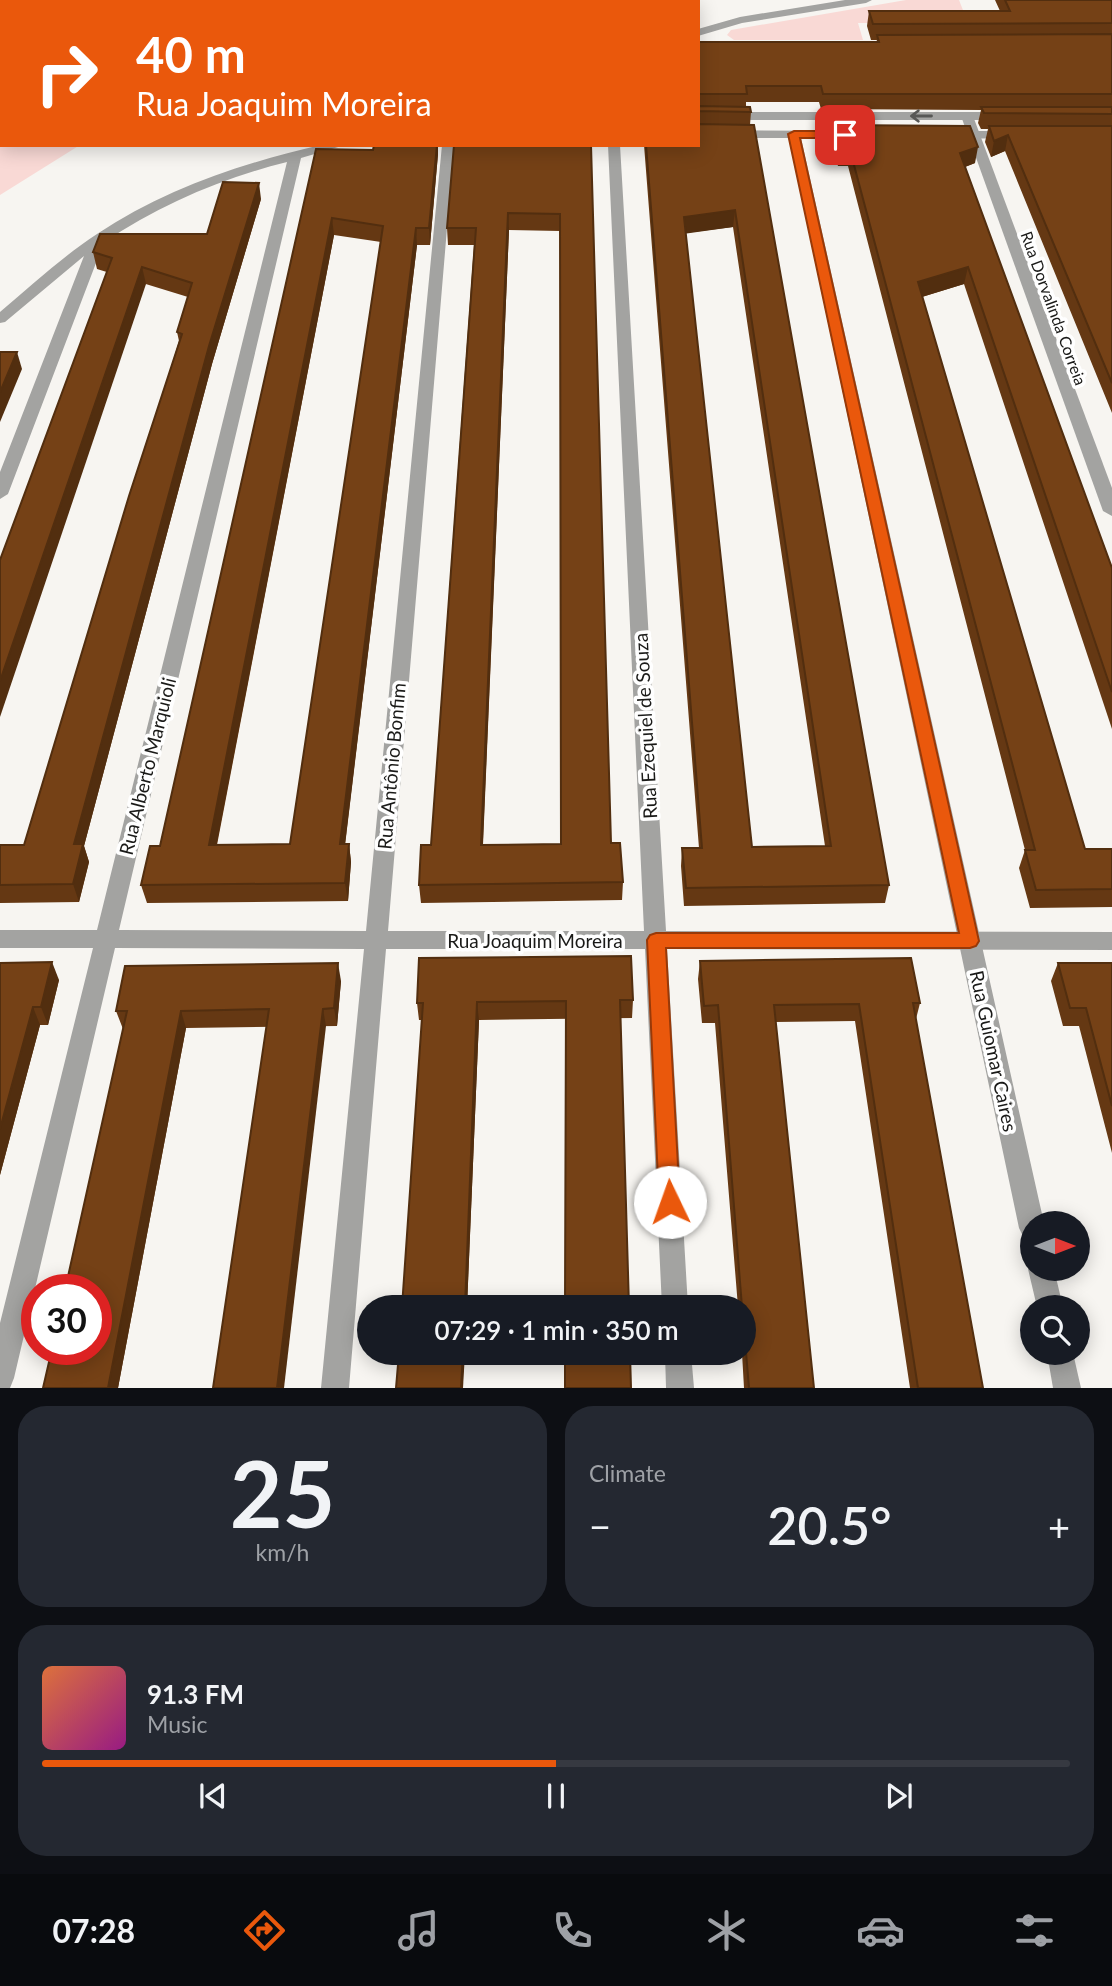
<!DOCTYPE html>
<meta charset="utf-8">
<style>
:root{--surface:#171b24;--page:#242831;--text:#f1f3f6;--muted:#9ea1a6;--line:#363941;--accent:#ea580c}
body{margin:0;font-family:Lato,sans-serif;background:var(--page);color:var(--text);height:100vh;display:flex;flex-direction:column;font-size:26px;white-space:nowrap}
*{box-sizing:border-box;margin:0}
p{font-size:23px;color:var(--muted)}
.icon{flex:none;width:38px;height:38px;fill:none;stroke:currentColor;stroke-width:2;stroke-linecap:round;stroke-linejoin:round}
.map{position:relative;height:1388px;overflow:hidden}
.sheet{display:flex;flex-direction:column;gap:18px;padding:18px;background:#0d0f14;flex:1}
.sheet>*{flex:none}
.banner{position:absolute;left:0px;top:0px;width:700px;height:147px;box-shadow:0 4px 18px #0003;background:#ea580c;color:#fff;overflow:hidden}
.needle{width:46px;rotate:90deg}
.buttons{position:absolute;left:1020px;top:1211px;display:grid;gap:14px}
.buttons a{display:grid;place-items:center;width:70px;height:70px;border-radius:50%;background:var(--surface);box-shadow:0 4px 18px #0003;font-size:35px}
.speed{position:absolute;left:21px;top:1274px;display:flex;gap:14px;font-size:35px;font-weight:700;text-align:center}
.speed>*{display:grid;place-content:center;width:91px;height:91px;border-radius:50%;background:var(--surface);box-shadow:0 4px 18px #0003;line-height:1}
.speed .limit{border:10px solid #d22;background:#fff;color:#111}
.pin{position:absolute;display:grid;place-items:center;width:60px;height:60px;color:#fff;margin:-30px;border-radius:14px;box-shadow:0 4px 10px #0006}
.me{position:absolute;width:77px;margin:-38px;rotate:357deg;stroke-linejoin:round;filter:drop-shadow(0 0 5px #0008)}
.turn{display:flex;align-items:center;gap:24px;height:147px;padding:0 21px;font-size:32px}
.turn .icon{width:91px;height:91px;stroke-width:2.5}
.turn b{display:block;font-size:49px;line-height:60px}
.big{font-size:52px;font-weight:600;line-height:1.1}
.sheet .widget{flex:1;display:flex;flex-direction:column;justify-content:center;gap:10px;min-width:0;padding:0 24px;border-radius:28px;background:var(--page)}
.sheet .dial{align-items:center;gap:0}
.dial b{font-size:91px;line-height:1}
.song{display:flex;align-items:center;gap:21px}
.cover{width:84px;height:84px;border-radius:10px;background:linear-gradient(135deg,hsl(20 70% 55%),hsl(310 70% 35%))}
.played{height:7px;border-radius:4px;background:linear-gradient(90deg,var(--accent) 50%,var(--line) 50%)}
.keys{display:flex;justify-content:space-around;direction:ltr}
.heat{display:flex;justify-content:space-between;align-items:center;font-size:38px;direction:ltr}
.sheet .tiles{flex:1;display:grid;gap:18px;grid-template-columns:1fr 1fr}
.widget:last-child{grid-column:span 2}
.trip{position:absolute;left:357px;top:1295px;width:399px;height:70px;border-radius:35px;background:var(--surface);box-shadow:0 4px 18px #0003;font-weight:600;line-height:70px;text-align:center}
.menu{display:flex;height:112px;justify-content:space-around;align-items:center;background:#090b0e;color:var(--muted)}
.menu .icon{width:49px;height:49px}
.menu .on{color:var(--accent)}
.menu b{font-size:32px;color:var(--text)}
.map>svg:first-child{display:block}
.green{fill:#f9d9d5}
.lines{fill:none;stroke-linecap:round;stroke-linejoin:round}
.minor{fill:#a3a3a1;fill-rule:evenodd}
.tertiary{fill:#a3a3a1;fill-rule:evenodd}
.wall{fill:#653813;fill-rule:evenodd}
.shaded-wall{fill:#522e0f}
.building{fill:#754116;stroke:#522e0f;stroke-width:2;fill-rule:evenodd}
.oneway{stroke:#585856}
.route{fill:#ea580c;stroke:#983908;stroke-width:2}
.labels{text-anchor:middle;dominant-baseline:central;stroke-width:7;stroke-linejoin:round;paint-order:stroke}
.far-street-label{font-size:16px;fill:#1a1a18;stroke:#fff}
.street-label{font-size:19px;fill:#1a1a18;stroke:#fff}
</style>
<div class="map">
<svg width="1112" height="1388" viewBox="0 0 1112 1388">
<rect width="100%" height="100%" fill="#f7f5f1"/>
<g class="green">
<path d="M0 0H418L2 2V145H80L0 195Z"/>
<path d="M906 0H959L968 23H858L863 40H734L727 35 731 30Z"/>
</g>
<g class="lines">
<g class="minor">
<path d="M845 0H872L866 3 742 23 698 36V29L740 17Z"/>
<path d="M967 112 973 116 1112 488V516L1103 511 961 116Z"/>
<path d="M321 145H345L301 158 119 930 366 931 442 145H454L388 931H644L608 145H620L666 931 1112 932V950L667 949 688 1307H662L645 949H386L349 1388H321L364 949 115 948 14 1378 10 1388H0V1323L93 948H0V930H97L287 162C222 178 160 205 104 242L8 494 0 499V472L84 256 5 322 0 323V312C32 285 62 257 97 234 165 189 242 163 321 145Z"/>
<path d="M665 1353H691L694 1388H666Z"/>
</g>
<g class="tertiary">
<path d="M698 112H1006L1012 116 1006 120H698Z"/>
<path d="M698 130 855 131 861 135 855 139 801 138 1044 1223H1032V1240L1023 1236 1019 1228 789 138H698Z"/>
<path d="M1012 131 1016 132V138L948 139 942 135 948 131Z"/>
<path d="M1032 1260V1269H1054L1063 1307H1037L1028 1269Z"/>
<path d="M1047 1353H1073L1081 1388H1053Z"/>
</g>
</g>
<g class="wall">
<path d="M995 0H1112V413L1005 151 991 157 985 142 988 129H981L978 123 981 110 821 109 819 102H746V107L751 112 750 125 889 885 885 903 684 906 681 866 682 848H699L644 145H698V42H876L877 40H871L867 26 869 11H1000ZM733 227 825 846 752 847 685 233Z"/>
<path d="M832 125 975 163 965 167 1112 568V729L964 284 922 297 1085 849H1112V907L1030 908 1019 868 1025 850 848 166H838L830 141Z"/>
<path d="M591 145 611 843 623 882 622 900 421 903 419 885 431 845 474 245H448L447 228ZM509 230 560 231 561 844 483 845Z"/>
<path d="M316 149 438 154 430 245H417L345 844H349L351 862 348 901 147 903 141 885 160 846ZM334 235 381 242 290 844 217 845Z"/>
<path d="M261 199 212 364 84 846 89 862 79 902 0 903V845H24L179 341 177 332 188 297 97 269 93 252 207 234Z"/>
<path d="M700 961 920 1003 916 1019 983 1388H910L855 1021 775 1022 814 1388H744L742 1353H744V1307H738L715 1023H702L698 979Z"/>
<path d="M0 963 59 980 48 1025H40L0 1175Z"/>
<path d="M1058 963H1112V1153L1079 1026H1063L1051 981Z"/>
<path d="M341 981 337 1026 186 1028 118 1388H43L123 1029 116 1011Z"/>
<path d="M633 1000 632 1018 479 1020 467 1307H402L422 1020H419L417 1003Z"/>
</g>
<g class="shaded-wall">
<path d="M1008 135 1005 151 991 157 994 141Z"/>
<path d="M437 145H438V154L430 245 429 228Z"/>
<path d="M978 147 975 163 957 170 960 153Z"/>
<path d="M259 183 261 199 212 364 84 846 89 862 79 902 73 884 74 844 209 346Z"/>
<path d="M735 210 733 227 683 234 684 217Z"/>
<path d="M508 213 509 230 482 863 481 845Z"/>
<path d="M332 218 334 235 213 863 209 845Z"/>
<path d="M416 228 417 245 343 862 340 844Z"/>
<path d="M142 267 146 284 0 717V681Z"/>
<path d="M968 267 964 284 915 299 918 282Z"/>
<path d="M17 352 22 369 0 422V392Z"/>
<path d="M349 844 351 862 348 901 345 883Z"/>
<path d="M52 962 59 980 48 1025 41 1007Z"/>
<path d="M338 963 341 981 337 1026 334 1008Z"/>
<path d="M477 1002 479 1020 467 1307H465Z"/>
<path d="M33 1007 40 1025 0 1175V1129Z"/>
<path d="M323 1009 326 1026 284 1388H277Z"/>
<path d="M181 1011 186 1028 118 1388H108Z"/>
<path d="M463 1353H465L463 1388H461Z"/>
</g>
<g class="building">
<path d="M1005 0H1112V23L873 24 869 11H1010Z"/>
<path d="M1112 34V94H823L821 86H746L747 94H699L698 97V42H879L877 35Z"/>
<path d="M698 106 750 107 751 112 699 111 698 115Z"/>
<path d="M981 107H1112V114L984 113Z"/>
<path d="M698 124 754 125 889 885 686 888 682 848H702L646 145H698ZM735 210 831 846 752 847 684 217Z"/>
<path d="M832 125 970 126 978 147 960 153 1112 568V692L968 267 918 282 1085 849H1112V889L1036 890 1025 850H1035L887 289 850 150H840Z"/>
<path d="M989 126H1112V383L1008 135 994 141Z"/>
<path d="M374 145H437L429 228H416L340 844H349L345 883 141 885 150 846H160L316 149 373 150ZM332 218 383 226 290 844 209 845Z"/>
<path d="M454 145H591L611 843H620L623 882 419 885 421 845H431L476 228H447ZM508 213 560 214 561 844 481 845Z"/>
<path d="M223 182 259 183 209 346 74 844H83L73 884 0 885V845H24L129 496 182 334 177 332 192 283 142 267 0 681V560L112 258 93 252 100 234H207Z"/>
<path d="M0 352H17L0 392Z"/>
<path d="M631 956 633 1000H620L629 1307H565L566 1001 477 1002 465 1307H402L423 1003H417L419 958Z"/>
<path d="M911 958 920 1003H913L983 1388H918L859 1004 774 1005 814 1388H749L744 1328V1307H742L718 1005 704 1006 700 961Z"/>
<path d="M52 962 41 1007H33L0 1129V963Z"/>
<path d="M338 963 334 1008 323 1009 277 1388H213L269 1009 181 1011 108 1388H43L52 1349H96V1290H65L127 1011H116L125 966Z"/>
<path d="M1058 963H1112V1106L1086 1008H1070Z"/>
<path d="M399 1353H463L461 1388H396Z"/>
<path d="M565 1353H630L631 1388H565Z"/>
</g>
<defs><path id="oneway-shaft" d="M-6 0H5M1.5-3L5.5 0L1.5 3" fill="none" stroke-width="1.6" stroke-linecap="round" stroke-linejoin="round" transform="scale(1.75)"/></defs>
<use class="oneway" href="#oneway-shaft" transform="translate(921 116) rotate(180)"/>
<path class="route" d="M794 131H845L850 135 845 138H800L979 941 976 946 970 948H666L680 1202 677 1209 670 1212 663 1209 659 1202 647 940 650 935 656 933H959L788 134Z"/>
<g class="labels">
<g class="far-street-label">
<text transform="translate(1054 308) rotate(70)">Rua Dorvalinda Correia</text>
</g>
<g class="street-label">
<text transform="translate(645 726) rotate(-93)">Rua Ezequiel de Souza</text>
<text transform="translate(147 766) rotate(-76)">Rua Alberto Marquioli</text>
<text transform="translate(391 766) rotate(-85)">Rua Antônio Bonfim</text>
<text x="535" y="940">Rua Joaquim Moreira</text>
<text transform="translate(994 1051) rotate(78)">Rua Guiomar Caires</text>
</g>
</g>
</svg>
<div class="buttons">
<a><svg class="needle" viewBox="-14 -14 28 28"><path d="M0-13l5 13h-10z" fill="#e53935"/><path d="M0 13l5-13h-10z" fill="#9ea1a6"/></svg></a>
<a><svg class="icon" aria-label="search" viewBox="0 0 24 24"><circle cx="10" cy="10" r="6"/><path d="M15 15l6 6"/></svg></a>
</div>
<div class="speed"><div class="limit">30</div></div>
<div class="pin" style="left:845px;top:135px;background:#d93025"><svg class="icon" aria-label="arrive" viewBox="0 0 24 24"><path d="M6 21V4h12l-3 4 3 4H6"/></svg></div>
<svg class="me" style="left:670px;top:1202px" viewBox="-20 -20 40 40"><circle r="19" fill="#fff"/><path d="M0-13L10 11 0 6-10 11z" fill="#ea580c"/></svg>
<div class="trip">07:29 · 1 min · 350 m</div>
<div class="banner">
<div class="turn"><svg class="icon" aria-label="right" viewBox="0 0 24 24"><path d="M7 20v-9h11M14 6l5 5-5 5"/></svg><div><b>40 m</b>Rua Joaquim Moreira</div></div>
</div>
</div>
<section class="sheet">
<div class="tiles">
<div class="widget dial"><b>25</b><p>km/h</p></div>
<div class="widget"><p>Climate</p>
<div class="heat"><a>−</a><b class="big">20.5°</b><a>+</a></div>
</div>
<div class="widget">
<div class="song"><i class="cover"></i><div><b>91.3 FM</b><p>Music</p></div></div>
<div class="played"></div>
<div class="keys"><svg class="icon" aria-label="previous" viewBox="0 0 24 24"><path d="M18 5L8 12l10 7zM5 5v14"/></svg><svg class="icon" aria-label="pause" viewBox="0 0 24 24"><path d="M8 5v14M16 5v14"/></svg><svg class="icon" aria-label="next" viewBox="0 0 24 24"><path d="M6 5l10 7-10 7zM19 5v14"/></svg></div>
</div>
</div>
</section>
<nav class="menu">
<b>07:28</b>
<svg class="icon on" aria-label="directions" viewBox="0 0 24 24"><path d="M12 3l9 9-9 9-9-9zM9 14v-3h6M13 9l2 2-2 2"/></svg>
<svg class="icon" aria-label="music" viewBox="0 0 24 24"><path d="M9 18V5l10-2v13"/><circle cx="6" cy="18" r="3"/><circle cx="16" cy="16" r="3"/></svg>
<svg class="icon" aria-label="phone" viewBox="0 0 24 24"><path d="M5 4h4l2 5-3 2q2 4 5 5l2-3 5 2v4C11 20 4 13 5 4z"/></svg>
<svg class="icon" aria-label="climate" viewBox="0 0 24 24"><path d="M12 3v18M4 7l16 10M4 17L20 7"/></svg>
<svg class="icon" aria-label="car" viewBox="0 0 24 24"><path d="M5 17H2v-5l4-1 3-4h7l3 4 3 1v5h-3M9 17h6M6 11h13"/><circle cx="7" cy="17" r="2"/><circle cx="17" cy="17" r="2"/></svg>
<svg class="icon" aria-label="filters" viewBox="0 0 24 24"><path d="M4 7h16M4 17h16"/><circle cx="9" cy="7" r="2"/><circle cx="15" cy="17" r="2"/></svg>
</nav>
